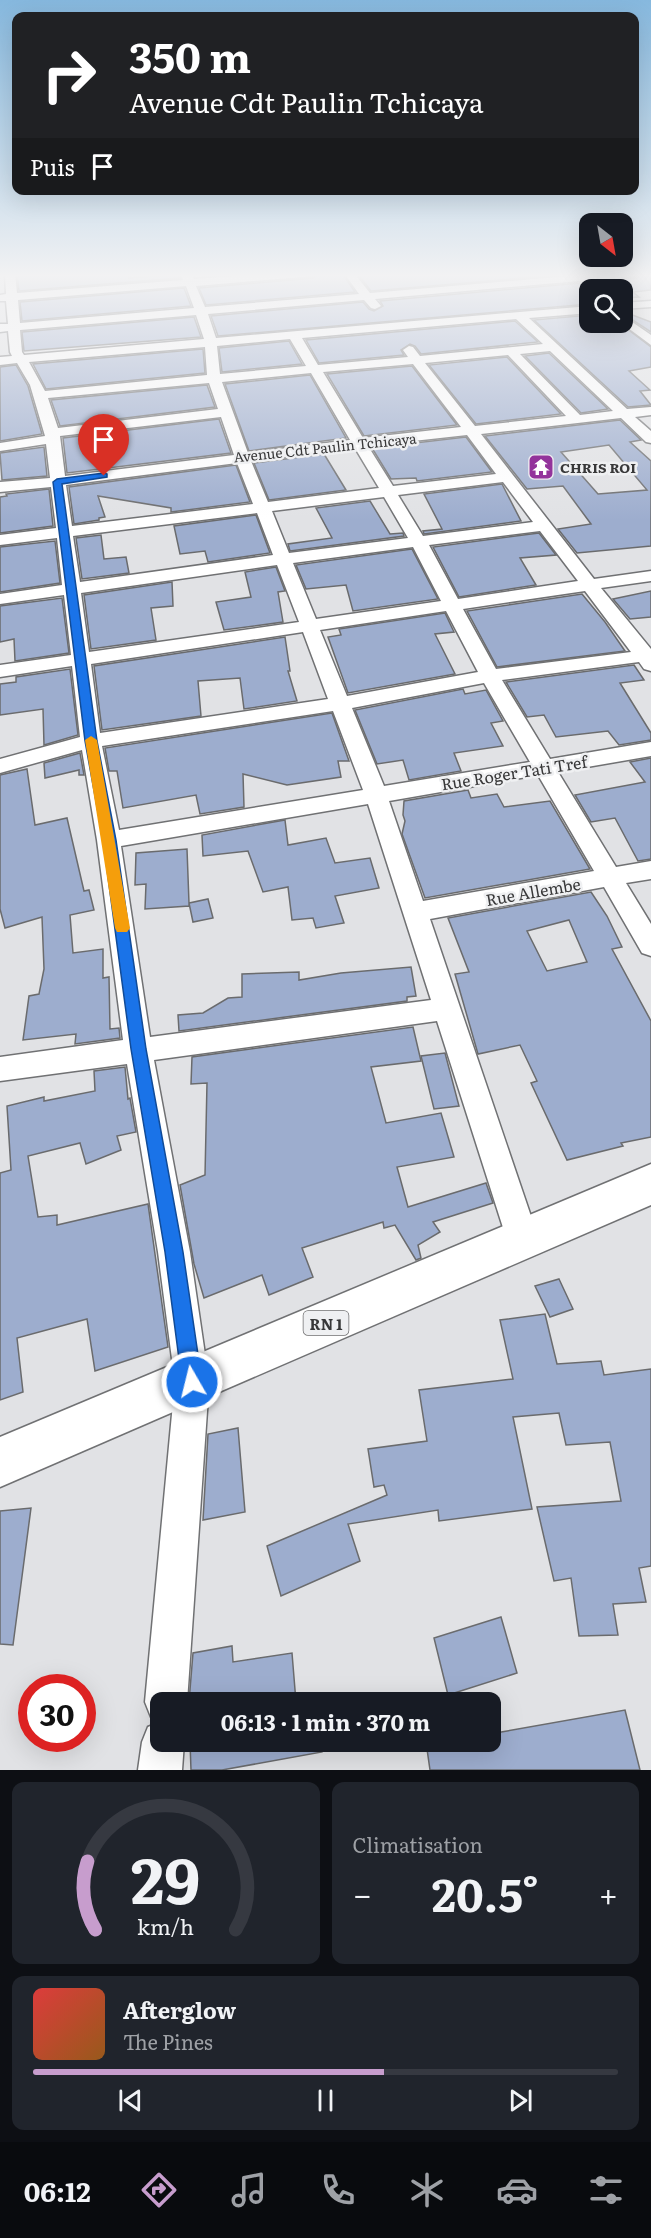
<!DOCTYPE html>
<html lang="fr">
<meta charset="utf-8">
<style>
:root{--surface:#171b24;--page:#20242c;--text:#f1f3f6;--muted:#9ea1a6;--line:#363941;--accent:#c79dcd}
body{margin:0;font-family:Literata,serif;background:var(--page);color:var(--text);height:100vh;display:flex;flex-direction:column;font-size:22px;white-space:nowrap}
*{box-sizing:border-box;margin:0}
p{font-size:20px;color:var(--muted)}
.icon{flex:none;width:33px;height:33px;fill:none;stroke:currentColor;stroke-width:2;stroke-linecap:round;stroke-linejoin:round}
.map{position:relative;height:1770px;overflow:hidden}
.details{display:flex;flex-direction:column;gap:12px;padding:12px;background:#0d0f14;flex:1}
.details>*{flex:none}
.top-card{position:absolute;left:12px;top:12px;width:627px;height:183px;border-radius:12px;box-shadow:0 6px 24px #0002;background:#202124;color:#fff;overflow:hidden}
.needle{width:39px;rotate:149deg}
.controls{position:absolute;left:579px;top:213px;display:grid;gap:12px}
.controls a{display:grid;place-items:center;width:54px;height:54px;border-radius:12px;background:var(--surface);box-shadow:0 6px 24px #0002;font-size:30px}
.speed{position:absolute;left:18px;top:1674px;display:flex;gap:12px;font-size:30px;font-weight:700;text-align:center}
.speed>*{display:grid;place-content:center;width:78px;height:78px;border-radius:50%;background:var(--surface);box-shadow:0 6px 24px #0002;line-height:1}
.speed .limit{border:9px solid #d22;background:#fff;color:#111}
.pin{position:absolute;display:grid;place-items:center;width:51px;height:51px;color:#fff;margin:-62px -26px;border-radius:50% 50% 50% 0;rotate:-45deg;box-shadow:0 0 6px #0007}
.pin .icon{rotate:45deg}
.me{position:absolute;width:66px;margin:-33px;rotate:352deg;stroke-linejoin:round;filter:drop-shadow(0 0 4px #0008)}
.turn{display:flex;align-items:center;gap:21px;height:126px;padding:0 18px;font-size:27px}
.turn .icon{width:78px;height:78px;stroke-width:2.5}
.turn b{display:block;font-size:42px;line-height:51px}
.then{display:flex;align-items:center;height:57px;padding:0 18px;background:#0003;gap:12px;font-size:22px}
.big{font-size:45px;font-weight:700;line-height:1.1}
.details .tile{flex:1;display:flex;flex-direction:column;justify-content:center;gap:9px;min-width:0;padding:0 21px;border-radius:12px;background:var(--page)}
.details .dial{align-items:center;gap:0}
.dial svg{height:156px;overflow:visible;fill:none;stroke:var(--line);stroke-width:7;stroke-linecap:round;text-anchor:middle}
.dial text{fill:var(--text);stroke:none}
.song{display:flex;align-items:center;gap:18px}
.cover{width:72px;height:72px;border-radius:9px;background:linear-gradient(135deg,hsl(0 70% 55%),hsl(30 70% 35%))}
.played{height:6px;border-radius:3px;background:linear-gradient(90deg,var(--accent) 60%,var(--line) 60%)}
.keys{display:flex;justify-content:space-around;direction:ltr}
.heat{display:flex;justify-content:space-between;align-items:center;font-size:33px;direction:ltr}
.details .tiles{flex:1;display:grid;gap:12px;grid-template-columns:1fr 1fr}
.tile:last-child{grid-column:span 2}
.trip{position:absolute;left:150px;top:1692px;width:351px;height:60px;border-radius:12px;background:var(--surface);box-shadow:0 6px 24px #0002;font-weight:700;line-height:60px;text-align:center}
.tab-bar{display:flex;height:96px;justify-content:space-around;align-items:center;background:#090b0e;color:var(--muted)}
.tab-bar .icon{width:42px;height:42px}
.tab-bar .selected{color:var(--accent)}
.tab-bar b{font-size:27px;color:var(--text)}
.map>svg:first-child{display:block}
.building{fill:#9dadce;stroke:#6a6b6d;stroke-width:1.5;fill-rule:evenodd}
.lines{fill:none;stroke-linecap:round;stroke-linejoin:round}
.minor-casing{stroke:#707173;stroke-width:3}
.highway-casing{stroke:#707173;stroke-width:3}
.minor{fill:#fff;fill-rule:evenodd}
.highway{fill:#fff;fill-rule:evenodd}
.route{fill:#1a73e8;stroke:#114b97;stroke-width:1.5}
.slow{fill:#f59e0b}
.labels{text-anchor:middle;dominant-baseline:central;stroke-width:5;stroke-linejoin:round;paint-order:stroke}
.far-street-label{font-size:14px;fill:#383839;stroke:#eff0f2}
.far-poi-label{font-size:14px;font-weight:bold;fill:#383839;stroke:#eff0f2;text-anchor:start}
.shield{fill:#eff0f2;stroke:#6f6f70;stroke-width:1.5}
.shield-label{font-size:15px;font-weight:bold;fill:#383839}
.street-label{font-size:16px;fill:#383839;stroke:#eff0f2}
</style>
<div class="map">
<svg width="651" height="1770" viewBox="0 0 651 1770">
<rect width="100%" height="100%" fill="#e1e2e5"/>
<g class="building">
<path d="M36 273H132L129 278 179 274 180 278 19 291 17 274Z"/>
<path d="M320 273H342L355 292 206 305 199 288 313 278Z"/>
<path d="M357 273H582L371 291Z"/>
<path d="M643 273H651V290L633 292 639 297 622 298V290H590V304L218 336 211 316 363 302 369 309 374 311 383 306 380 301 636 278Z"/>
<path d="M184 288 191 306 22 321 20 302Z"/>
<path d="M622 311 651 322V332L622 313Z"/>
<path d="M590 315V322H618L651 347V367L629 371 650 390 640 391 651 405 628 407 534 320Z"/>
<path d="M194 317 201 337 24 351 22 332Z"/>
<path d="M515 321 538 342 421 354 415 346 410 344 401 350 404 355 319 363 306 340Z"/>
<path d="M289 341 302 364 222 372 219 348Z"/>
<path d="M203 349 205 373 46 389 33 364Z"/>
<path d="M549 353 608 409 581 413 525 356Z"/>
<path d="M507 357 561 414 476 424 429 365Z"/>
<path d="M16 365 28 386 42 434 0 441V367Z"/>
<path d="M412 366 457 425 364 436 327 374Z"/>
<path d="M310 375 346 438 249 451 225 384Z"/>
<path d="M207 385 215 407 60 426 51 400Z"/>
<path d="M219 419 231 453 67 473 63 438Z"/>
<path d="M620 420 641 440 630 442 651 461V546L577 553 558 529 591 524 563 486 527 489 485 436ZM609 445 647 490 598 494 561 452Z"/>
<path d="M466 437 492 472 417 481 416 478 391 479 372 448Z"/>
<path d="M44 447 47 476 2 480 0 453Z"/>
<path d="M324 454 346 490 269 500 254 463Z"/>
<path d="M236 465 250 502 171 512V508L98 496 105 517 99 518V520L74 524 69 487Z"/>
<path d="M502 484 521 521 424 534 423 531 442 529 424 494Z"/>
<path d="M49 489 53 526 0 533V497L7 496 6 494Z"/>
<path d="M370 501 390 534 403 533 404 536 290 551 288 544 332 538 316 508Z"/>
<path d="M256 515 270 553 208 562 205 551 180 554 174 526Z"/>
<path d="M539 533 556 555 520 558 536 585 459 597 433 547Z"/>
<path d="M101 535 104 559 126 557 129 573 82 579 76 538Z"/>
<path d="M55 541 60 583 0 592V547Z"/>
<path d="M412 549 438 599 353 611 346 585 306 589 296 565Z"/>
<path d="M276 567 285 591 278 592 283 622 224 630 216 602 251 597 245 572Z"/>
<path d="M172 582 173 606 151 608 156 640 91 649 84 595Z"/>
<path d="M651 591V617L630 619 613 599Z"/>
<path d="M582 594 605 622 625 651 497 667 467 611Z"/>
<path d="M62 598 69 653 15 661 14 639 0 642V606Z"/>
<path d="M445 613 454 632 435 634 455 674 348 693 328 637 341 635 339 629Z"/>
<path d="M285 637 290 671H288L297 701 244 709 240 678 198 681 201 716 102 730 94 666Z"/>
<path d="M634 665 644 680 620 683 651 733V740L619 745 608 731 556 737 544 715 527 717 506 682Z"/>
<path d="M70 669 78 735 44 745 43 709 0 715V684L16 682V677Z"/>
<path d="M463 689 465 694 486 690 503 721 491 723 503 746 454 753 461 771 409 780 403 760 377 764 355 710Z"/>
<path d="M332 713 349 761H338L341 777 287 785 243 774 244 807 200 814 196 795 123 808 117 771H109L105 748Z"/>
<path d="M80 753 84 775H79V770L45 778 44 763Z"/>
<path d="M651 758V859L638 861 615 818 591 822 575 795 645 782 630 762Z"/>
<path d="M27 769 35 825 67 818 84 891 89 890 94 910 70 915 73 953 103 949V978L109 977 110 1029 119 1028 120 1038 75 1044 76 1034 23 1040 29 996 39 994 44 969 42 917 5 928 0 909V775Z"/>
<path d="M468 790 471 798 497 794 504 807 550 801 590 869 425 898 402 834 405 821 403 815 404 801Z"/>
<path d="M285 820 288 845 326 838 335 863 370 858 379 888 335 896 344 923 316 928 313 918 292 920 288 887 263 892 248 851 203 856 202 835Z"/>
<path d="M187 849 189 903 208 899 213 918 193 922 189 903V906L145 909 146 884 135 885 136 853Z"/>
<path d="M591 892 607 916 622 947 612 949 651 1021V1137L621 1143 623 1146 567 1160 531 1083 537 1081 520 1045 478 1054 455 974 469 972 448 918ZM569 920 587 962 547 971 527 931Z"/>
<path d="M411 967 416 996 407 997V1001L179 1031 178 1015 203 1013 228 998 242 997V974L299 972V980L341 973Z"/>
<path d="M413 1027 421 1061 371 1067 386 1123 441 1113 454 1157 397 1167 408 1207 486 1183 493 1203 433 1222 440 1232 418 1245 421 1258 416 1260 395 1225 384 1228 383 1222 302 1248 313 1277 269 1295 262 1275 204 1298 194 1264 180 1185 205 1175 207 1083 191 1084 192 1057Z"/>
<path d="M445 1053 459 1106 434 1109 421 1056Z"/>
<path d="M125 1067 128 1099 130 1098 136 1132 117 1136 121 1150 86 1164 80 1143 28 1156 38 1217 57 1215V1225L148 1204 168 1347 95 1371 87 1319 17 1338 23 1392 0 1400V1173L11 1170 7 1106 44 1097V1101L95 1091 94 1071Z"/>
<path d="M559 1279 573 1309 550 1317 535 1286Z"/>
<path d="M545 1314 557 1364 601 1361 604 1375 651 1369V1566L639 1568 646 1602 613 1604 618 1635 579 1636 571 1578 554 1581 537 1507 621 1501 610 1442 566 1445 559 1413 513 1417 532 1509 439 1521 438 1510 348 1524 360 1561 281 1596 267 1546 387 1495 384 1485 374 1487 368 1449 427 1441 419 1390 513 1379 500 1320Z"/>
<path d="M238 1428 245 1512 203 1520 208 1434Z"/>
<path d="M31 1508 13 1645 0 1644V1511Z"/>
<path d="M501 1617 517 1673 448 1695 434 1638Z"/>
<path d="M232 1646 233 1662 292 1653 296 1702H189L193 1653Z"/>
<path d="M625 1710 640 1770H430L426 1742H490V1734Z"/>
<path d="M190 1742H321L322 1752 222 1770H191Z"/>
</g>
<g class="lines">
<g class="minor-casing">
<g id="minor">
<path d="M5 273H15L17 293 183 280 181 273H191L194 279 278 273H318L313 276 196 286 205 307 359 294 344 273H354L370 293 603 273H641L636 276 375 299 381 306 375 309 371 308 364 300 208 314 216 338 590 306V313L529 318 627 409 651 407V415L635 417 651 431V443L646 442 621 418 481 434 594 579 651 571V581L601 588 651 649V671L644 669 639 662 502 680 550 759 651 742V756L558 772 616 867 651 861V879L626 883 651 924V956L642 953 604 887 430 919 538 1237 533 1248 522 1253 511 1248 506 1237 437 1021 154 1060 190 1252 209 1382 187 1702H160V1721L151 1717 145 1702 175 1382 158 1252 127 1064 0 1081V1057L123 1040 97 840 82 750 0 773V759L80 737 72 666 0 677V665L71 655 64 595 0 604V594L62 585 57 538 0 545V535L56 528 51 487 0 492V482L50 478 46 444 0 451V443L45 436 30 385 17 363 0 365V357L12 356 10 352 8 331 0 332V324H8L6 301H0V295L6 294ZM186 286 194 308 20 323 18 300ZM196 315 204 339 24 355 22 352 20 330ZM516 319 543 344 420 356 413 347 409 346 403 350 408 357 318 365 302 338ZM290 339 306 366 220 374 217 346ZM205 347 207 375 45 391 29 362ZM550 351 613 411 580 415 520 354ZM508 355 566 416 475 426 425 363ZM413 364 461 427 363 438 323 372ZM311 373 350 440 248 453 222 382ZM209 383 218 409 58 428 48 398ZM221 417 234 455 65 476 60 436ZM467 435 496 474 393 486 368 446ZM355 448 379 488 268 502 251 461ZM237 463 253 504 72 526 66 485ZM503 482 533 522 423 536 398 495ZM384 497 408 538 289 553 272 511ZM257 513 273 555 80 582 73 536ZM540 531 578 581 458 599 429 545ZM413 547 441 601 316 619 293 563ZM277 565 299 622 89 652 81 593ZM585 591 631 652 496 669 463 609ZM446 611 478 672 347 696 320 630ZM303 632 328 699 100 733 91 664ZM484 683 530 762 384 786 352 708ZM333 711 363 790 119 830 102 746ZM538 775 594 871 423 901 389 801ZM368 804 431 1000 150 1037 121 846Z"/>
<path d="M651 301V307L622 309V303Z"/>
<path d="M622 315 651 335V345L620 322H622Z"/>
<path d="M160 1722V1742H184L182 1770H138L142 1742 148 1727Z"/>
</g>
</g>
<g class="highway-casing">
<path id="highway" d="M651 1164V1205L0 1487V1437Z"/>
</g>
<use href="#minor" class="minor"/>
<use href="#highway" class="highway"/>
</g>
<linearGradient id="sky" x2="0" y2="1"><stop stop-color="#86b8de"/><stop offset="0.53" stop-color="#f2f2f3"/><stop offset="1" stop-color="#f2f2f3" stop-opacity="0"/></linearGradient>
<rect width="651" height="520" fill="url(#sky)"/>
<path class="route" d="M104 473 107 474V477L62 484 97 741 116 840 146 1049 183 1252 202 1382 199 1389 192 1392 185 1389 182 1382 165 1252 131 1049 103 840 85 741 53 482 57 479Z"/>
<path class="slow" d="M91 736 97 740 130 928 127 932H117L115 928 85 740Z"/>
<defs>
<g id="temple-square" transform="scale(1.35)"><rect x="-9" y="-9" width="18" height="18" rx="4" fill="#93339b" stroke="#eff0f2"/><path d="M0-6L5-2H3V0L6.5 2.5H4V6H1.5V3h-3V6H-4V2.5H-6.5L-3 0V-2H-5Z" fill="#fff"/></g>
</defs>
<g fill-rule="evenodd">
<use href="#temple-square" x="541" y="467"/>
</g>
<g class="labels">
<g class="far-street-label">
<text transform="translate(325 447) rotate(-6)">Avenue Cdt Paulin Tchicaya</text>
</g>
<g class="far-poi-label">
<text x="560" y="467">CHRIS ROI</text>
</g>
<rect class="shield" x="303.5" y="1311" width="45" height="24" rx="4.5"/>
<g class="shield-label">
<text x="326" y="1323">RN 1</text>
</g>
<g class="street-label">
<text transform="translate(514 772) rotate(-9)">Rue Roger Tati Tref</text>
<text transform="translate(533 891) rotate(-10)">Rue Allembe</text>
</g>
</g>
</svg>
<div class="controls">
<a><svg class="needle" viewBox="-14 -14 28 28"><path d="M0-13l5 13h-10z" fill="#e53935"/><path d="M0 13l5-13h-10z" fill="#9ea1a6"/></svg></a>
<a><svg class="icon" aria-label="search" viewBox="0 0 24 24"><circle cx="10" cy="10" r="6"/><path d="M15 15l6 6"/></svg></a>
</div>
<div class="speed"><div class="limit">30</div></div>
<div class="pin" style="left:104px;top:476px;background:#d93025"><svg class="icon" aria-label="arrive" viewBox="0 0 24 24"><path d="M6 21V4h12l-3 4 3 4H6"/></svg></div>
<svg class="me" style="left:192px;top:1382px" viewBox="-20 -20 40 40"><circle r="17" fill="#1a73e8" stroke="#fff" stroke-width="3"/><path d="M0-11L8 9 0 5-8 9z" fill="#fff"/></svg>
<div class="trip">06:13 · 1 min · 370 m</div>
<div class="top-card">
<div class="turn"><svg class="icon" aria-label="right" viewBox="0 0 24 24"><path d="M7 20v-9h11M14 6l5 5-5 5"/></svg><div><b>350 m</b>Avenue Cdt Paulin Tchicaya</div></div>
<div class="then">Puis<svg class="icon" aria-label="arrive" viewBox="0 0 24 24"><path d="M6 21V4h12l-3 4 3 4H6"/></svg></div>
</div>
</div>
<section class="details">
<div class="tiles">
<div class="tile dial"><svg viewBox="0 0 100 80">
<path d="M14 69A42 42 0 1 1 86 69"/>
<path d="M14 69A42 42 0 0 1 10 34" stroke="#c79dcd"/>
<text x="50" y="56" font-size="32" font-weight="700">29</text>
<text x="50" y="72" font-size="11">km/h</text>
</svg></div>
<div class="tile"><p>Climatisation</p>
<div class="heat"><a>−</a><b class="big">20.5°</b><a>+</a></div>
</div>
<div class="tile">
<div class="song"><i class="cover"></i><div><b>Afterglow</b><p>The Pines</p></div></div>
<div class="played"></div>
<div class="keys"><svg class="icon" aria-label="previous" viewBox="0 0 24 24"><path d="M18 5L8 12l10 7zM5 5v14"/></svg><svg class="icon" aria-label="pause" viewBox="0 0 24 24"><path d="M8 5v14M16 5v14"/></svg><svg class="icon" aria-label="next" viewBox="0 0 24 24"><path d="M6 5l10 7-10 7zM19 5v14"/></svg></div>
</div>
</div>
</section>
<nav class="tab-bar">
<b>06:12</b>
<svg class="icon selected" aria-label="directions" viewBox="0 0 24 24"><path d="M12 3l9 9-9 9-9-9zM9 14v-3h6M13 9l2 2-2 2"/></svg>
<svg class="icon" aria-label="music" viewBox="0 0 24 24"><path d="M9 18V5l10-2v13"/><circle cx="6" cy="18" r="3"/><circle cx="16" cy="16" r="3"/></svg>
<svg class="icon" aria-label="phone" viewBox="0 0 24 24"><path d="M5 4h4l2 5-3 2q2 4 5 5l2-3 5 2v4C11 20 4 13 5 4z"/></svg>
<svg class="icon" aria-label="climate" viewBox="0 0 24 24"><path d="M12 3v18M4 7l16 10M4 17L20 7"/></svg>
<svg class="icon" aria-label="car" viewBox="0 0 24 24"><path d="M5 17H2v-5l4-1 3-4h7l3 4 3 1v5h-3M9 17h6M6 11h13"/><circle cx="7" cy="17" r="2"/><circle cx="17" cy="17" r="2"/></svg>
<svg class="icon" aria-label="filters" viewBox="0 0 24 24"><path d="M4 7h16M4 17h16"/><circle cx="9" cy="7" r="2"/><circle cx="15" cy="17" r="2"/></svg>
</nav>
